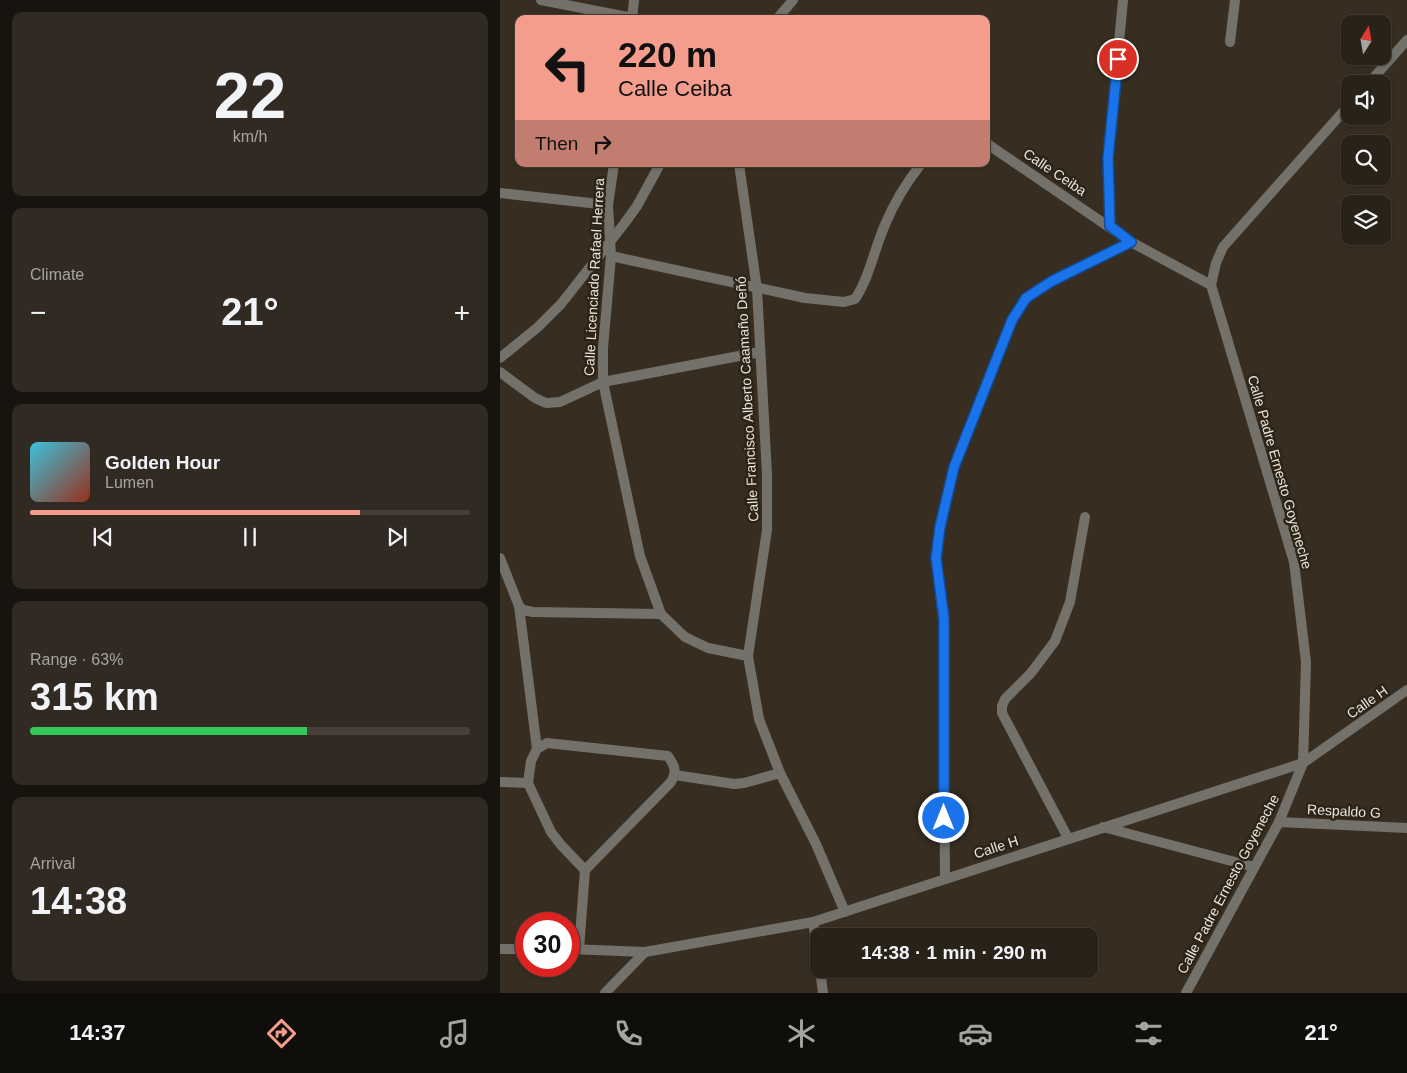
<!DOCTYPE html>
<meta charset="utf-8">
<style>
:root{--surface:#292219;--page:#312a22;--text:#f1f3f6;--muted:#a5a4a2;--line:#453f38;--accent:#f49d8d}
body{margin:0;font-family:Arial,sans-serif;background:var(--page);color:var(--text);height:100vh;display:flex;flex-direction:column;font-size:19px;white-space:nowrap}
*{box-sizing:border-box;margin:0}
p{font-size:16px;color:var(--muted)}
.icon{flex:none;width:28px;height:28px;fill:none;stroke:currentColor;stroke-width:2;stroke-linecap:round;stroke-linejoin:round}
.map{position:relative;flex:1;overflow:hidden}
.panel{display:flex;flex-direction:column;gap:12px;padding:12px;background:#17130e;width:500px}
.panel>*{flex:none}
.guide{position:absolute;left:15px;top:15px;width:475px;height:152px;border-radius:10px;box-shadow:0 1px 4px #0004,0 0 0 1px var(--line);background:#f49d8d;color:#111;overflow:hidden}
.needle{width:32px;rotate:11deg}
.fabs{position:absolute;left:841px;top:15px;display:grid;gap:10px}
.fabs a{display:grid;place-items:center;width:50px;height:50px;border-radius:10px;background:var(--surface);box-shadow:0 1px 4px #0004,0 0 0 1px var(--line);font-size:25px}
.speed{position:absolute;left:15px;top:912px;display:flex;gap:10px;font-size:25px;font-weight:700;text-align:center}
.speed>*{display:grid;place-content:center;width:65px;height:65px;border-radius:50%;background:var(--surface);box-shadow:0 1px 4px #0004,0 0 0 1px var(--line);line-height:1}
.speed .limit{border:8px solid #d22;background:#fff;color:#111}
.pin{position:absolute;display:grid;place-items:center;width:42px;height:42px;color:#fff;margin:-21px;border:2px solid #fff;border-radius:50%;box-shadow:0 1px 5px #0007}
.me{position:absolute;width:55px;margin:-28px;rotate:0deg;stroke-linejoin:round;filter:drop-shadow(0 0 4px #0008)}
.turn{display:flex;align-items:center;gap:18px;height:105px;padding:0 20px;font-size:22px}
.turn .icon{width:65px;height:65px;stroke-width:2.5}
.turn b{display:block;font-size:35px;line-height:42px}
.then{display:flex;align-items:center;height:48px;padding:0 20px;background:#0003;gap:10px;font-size:19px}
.big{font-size:38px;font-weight:600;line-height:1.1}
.panel .widget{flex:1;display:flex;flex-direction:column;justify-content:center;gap:8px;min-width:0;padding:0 18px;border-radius:10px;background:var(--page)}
.panel .dial{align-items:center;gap:0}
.dial b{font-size:65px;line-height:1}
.song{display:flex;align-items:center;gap:15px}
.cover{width:60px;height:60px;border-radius:8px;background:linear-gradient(135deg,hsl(190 70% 55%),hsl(10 70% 35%))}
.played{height:5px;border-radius:2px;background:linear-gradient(90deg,var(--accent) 75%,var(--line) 75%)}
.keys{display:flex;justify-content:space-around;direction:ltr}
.heat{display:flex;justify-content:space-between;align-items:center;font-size:28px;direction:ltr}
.charge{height:8px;border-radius:4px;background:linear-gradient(90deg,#34c759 63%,var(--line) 0)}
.trip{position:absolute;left:310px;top:928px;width:288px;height:50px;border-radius:10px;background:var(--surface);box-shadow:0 1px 4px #0004,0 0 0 1px var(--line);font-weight:600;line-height:50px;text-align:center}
.tab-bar{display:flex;height:80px;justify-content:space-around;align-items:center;background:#100e0a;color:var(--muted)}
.tab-bar .icon{width:35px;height:35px}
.tab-bar .active{color:var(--accent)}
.tab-bar b{font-size:22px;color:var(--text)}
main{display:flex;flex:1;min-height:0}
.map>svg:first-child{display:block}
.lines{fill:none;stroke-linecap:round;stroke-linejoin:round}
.minor{stroke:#73716a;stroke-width:10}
.tertiary{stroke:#73716a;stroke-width:10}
.route-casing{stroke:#114b97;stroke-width:12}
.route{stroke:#1a73e8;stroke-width:9}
.labels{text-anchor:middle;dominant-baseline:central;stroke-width:5;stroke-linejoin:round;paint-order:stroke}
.street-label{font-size:14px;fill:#e9e3db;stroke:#2d2418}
</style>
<main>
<section class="panel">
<div class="widget dial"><b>22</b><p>km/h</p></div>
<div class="widget"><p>Climate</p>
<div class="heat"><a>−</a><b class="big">21°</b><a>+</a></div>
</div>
<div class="widget">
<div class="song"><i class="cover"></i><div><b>Golden Hour</b><p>Lumen</p></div></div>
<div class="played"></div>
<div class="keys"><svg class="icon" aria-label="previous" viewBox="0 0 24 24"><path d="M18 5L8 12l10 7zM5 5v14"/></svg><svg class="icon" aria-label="pause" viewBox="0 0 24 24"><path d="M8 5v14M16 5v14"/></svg><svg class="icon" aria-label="next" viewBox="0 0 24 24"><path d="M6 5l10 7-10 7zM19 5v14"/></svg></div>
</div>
<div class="widget"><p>Range · 63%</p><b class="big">315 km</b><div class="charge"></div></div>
<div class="widget"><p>Arrival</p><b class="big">14:38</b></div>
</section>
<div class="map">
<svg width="907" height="993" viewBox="0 0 907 993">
<rect width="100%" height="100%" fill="#372e21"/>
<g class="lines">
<g class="minor">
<path d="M41 0 138 19"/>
<path d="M132 19 134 0"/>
<path d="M277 19 293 0"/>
<path d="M730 42 735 0"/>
<path d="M486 143 631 242 711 285"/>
<path d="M114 164 108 205 111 256 103 348V382L140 556 161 614 185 637 208 648 248 656"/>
<path d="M239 164 257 289 267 475V530L248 656 259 719 280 773 316 844 345 912"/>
<path d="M0 193 108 205"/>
<path d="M610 226 608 158 623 0"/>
<path d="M111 256 305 298 344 302 355 299C369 278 374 251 384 227 393 205 406 183 421 164"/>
<path d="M0 358 38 327 61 304 124 224 137 206 160 164"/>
<path d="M0 372 35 398 46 403 60 402 103 382 260 352"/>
<path d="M0 558 19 606 23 610 33 612 161 614"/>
<path d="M19 606 37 749"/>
<path d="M175 775 234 784 244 783 280 773"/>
<path d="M0 782 28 783"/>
<path d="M779 822 907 828"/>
<path d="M603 827 754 867"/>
<path d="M568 838 502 713V706L505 699 531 673 555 641 570 602 585 517"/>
<path d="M445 878 443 619 436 558 440 527 454 467 512 320 526 298 552 281 631 242"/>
<path d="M313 922 319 961"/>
<path d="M0 949H26"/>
<path d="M69 949 145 952 313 922 803 763 907 690"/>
<path d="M79 949 85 870 61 845 51 832 28 783 31 761 37 749 47 743 168 756C175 766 177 771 171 782L85 870"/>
<path d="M320 969 323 993"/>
<path d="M105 993 145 952"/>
</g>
<g class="tertiary">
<path d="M868 84 907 40"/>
<path d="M686 993 779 822 803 763 806 662 794 562 711 285 716 263 723 247 850 104"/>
</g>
</g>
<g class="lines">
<g class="route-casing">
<path id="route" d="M444 818V619L436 558 440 527 454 467 512 320 526 298 552 281 631 242 610 226 608 158 618 59"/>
</g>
<use href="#route" class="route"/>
</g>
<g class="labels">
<g class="street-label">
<text transform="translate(555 172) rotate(34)">Calle Ceiba</text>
<text transform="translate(94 277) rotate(-87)">Calle Licenciado Rafael Herrera</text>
<text transform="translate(247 399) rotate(-93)">Calle Francisco Alberto Caamaño Deñó</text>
<text transform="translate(780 472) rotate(74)">Calle Padre Ernesto Goyeneche</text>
<text transform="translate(867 702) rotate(-35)">Calle H</text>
<text transform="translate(844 811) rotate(3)">Respaldo G</text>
<text transform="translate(496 847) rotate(-18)">Calle H</text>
<text transform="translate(728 884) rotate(-62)">Calle Padre Ernesto Goyeneche</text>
</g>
</g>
</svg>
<div class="fabs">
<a><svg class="needle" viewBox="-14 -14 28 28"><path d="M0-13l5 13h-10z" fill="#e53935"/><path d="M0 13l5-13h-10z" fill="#a5a4a2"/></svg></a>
<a><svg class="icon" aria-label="sound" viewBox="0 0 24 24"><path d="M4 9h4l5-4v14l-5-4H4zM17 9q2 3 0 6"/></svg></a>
<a><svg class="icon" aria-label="search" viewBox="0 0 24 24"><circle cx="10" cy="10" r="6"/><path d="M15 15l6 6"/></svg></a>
<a><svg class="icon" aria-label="layers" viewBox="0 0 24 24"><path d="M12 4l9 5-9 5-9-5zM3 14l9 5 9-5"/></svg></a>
</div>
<div class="speed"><div class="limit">30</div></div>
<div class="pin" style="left:618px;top:59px;background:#d93025"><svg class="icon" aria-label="arrive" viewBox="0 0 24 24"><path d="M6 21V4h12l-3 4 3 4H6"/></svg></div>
<svg class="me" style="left:444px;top:818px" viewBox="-20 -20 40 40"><circle r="17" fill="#1a73e8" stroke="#fff" stroke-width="3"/><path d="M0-11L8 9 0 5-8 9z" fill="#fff"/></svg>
<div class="trip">14:38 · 1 min · 290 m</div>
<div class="guide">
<div class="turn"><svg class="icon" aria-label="left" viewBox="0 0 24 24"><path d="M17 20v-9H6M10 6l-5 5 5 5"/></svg><div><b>220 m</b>Calle Ceiba</div></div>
<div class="then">Then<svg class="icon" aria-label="right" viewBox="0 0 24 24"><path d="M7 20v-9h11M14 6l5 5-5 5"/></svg></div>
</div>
</div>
</main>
<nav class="tab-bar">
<b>14:37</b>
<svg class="icon active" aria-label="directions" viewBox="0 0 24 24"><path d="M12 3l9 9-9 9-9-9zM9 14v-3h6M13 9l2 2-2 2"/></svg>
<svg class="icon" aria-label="music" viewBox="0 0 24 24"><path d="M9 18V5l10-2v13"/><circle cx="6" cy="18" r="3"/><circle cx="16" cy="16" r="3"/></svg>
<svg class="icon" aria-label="phone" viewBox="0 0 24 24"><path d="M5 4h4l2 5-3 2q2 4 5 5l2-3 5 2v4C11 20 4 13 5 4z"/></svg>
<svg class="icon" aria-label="climate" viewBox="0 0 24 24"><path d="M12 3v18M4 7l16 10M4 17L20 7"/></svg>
<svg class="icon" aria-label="car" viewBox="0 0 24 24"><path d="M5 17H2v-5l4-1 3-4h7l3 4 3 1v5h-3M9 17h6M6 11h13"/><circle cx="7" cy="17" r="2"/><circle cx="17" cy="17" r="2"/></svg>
<svg class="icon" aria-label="filters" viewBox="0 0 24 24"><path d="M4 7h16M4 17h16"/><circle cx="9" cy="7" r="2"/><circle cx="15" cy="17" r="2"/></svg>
<b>21°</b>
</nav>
